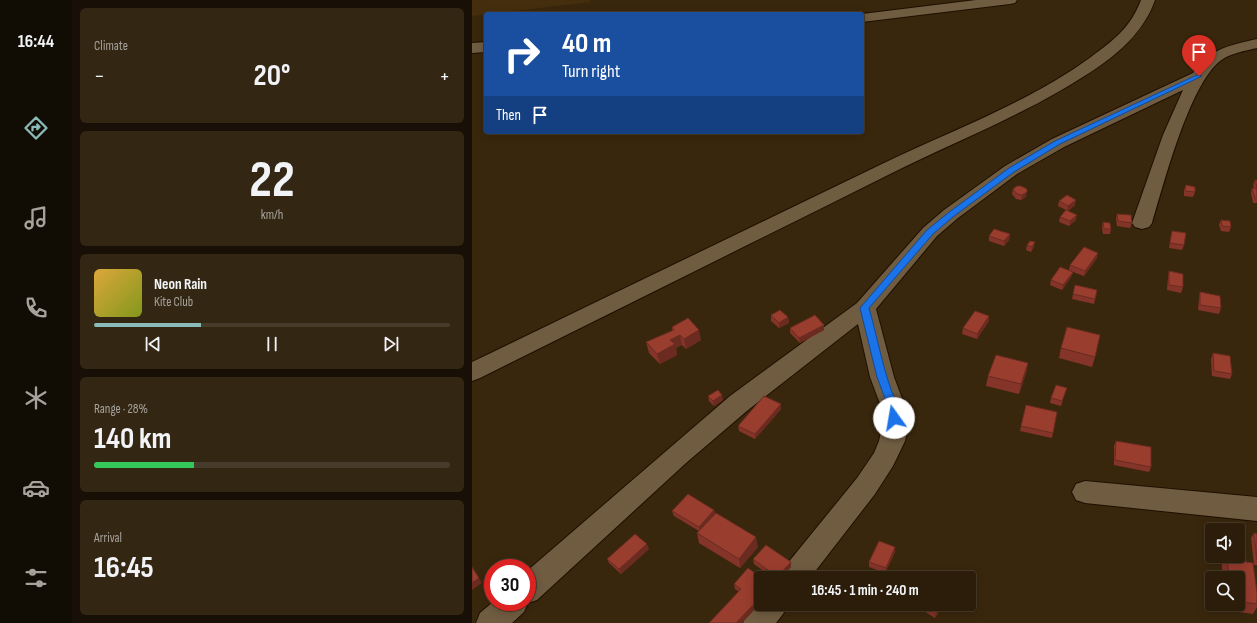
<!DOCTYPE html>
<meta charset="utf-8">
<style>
:root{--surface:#2b1d0a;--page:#332613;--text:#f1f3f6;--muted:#a6a29c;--line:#473b2b;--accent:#8bbbb9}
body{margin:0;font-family:"Sofia Sans Condensed",sans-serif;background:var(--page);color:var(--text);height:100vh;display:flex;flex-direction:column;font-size:15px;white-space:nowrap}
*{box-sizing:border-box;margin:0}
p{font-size:13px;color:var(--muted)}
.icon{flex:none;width:22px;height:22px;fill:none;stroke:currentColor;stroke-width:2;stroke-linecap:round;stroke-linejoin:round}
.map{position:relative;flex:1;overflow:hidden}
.drawer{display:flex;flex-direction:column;gap:8px;padding:8px;background:#181006;width:400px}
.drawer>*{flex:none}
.banner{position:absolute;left:12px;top:12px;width:380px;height:122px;border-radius:4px;box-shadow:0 2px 10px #0003,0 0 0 1px var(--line);background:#1a4fa0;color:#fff;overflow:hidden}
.tools{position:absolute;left:733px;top:523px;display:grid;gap:8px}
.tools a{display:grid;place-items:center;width:40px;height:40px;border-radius:4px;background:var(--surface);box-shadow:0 2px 10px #0003,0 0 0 1px var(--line);font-size:20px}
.speed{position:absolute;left:12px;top:559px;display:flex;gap:8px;font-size:20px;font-weight:700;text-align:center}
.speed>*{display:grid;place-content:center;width:52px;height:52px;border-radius:50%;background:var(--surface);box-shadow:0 2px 10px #0003,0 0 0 1px var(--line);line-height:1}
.speed .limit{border:6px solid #d22;background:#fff;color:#111}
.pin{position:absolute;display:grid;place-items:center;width:34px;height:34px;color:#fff;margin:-41px -17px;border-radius:50% 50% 50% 0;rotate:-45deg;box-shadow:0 0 4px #0007}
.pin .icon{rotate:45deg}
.me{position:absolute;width:44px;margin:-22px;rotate:347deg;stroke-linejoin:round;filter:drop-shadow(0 0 3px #0008)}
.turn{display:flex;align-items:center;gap:14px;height:84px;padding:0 12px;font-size:18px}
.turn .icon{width:52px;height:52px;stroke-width:2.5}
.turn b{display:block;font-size:28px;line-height:34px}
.then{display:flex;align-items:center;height:38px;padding:0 12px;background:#0003;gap:8px;font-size:15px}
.big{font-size:30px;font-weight:700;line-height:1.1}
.drawer .tile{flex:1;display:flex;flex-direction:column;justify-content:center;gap:6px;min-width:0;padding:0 14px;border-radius:6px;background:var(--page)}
.drawer .dial{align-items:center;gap:0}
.dial b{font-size:52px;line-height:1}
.song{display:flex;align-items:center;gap:12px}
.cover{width:48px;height:48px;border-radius:6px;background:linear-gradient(135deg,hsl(40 70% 55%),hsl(70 70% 35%))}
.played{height:4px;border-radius:2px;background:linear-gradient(90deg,var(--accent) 30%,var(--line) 30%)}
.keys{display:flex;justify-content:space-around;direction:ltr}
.heat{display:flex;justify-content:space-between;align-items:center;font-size:22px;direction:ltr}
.charge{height:6px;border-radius:3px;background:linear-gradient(90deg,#34c759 28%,var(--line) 0)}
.trip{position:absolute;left:282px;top:571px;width:222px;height:40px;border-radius:4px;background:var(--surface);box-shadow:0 2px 10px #0003,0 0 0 1px var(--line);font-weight:700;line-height:40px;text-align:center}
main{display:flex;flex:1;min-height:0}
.tab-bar{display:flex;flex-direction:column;width:72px;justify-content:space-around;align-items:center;background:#110c04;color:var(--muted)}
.tab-bar .icon{width:28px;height:28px}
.tab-bar .on{color:var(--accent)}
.tab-bar b{font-size:18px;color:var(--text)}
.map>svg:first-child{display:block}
.built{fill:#452e0d}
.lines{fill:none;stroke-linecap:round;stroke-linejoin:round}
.street-casing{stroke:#1f0f00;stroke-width:2}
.street{fill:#705c41;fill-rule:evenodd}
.wall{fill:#843428}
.shaded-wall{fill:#6b2b20}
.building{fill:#993d2e;stroke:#6b2b20}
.route{fill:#1a73e8;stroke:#114b97}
</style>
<main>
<nav class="tab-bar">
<b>16:44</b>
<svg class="icon on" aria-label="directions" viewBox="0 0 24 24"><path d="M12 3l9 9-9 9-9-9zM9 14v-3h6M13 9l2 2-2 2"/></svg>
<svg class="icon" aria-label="music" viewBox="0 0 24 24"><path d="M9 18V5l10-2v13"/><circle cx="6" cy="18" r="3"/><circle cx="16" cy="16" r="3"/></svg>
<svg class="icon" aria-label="phone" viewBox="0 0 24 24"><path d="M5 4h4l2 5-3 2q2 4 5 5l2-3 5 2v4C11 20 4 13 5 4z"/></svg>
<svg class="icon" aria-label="climate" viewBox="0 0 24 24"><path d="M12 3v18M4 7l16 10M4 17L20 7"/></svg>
<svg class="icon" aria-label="car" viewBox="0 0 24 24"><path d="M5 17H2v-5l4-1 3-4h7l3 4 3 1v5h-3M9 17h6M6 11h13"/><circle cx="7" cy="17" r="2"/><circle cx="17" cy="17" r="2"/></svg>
<svg class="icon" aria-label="filters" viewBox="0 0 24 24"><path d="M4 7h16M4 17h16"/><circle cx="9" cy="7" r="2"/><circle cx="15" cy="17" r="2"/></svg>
</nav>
<section class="drawer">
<div class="tile"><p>Climate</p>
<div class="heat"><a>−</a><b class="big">20°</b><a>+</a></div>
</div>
<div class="tile dial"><b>22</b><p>km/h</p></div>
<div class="tile">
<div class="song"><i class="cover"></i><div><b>Neon Rain</b><p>Kite Club</p></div></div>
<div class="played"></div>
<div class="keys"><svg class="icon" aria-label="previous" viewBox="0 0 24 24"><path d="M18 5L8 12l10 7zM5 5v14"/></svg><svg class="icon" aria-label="pause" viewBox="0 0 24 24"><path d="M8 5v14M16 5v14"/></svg><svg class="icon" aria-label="next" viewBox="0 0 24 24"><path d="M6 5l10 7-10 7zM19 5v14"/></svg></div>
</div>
<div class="tile"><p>Range · 28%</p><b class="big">140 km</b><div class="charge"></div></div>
<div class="tile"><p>Arrival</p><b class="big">16:45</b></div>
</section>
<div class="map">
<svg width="785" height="623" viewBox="0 0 785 623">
<rect width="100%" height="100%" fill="#39270d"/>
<path class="built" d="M0 0H118L119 2 0 16Z"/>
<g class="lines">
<g class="street-casing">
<g id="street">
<path d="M504 0H545L543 3 538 4 390 22V14Z"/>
<path d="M669 0H683C673 28 653 48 629 65 563 111 488 139 416 175 280 243 144 310 8 378L0 381V362C137 296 273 230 410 164 480 130 556 103 619 57 642 40 659 27 669 0Z"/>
<path d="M785 39V48C773 51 758 53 748 61 717 86 692 183 680 223L677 227 670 229 663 227 660 223 691 135 711 90 592 147 545 174 486 218 465 236 404 309 422 377 434 409 436 427 433 441 421 466 403 494 338 578H307L311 569 385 478 402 453 407 441 410 427V409L398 377 386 324 276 410 214 463 65 600 56 603 52 612 40 623H4L8 613 21 602H55V571L258 396 385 303 451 228 472 210 533 166 580 139 721 73C736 49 759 45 785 39Z"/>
<path d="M14 42V52L0 53V43Z"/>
<path d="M613 481 785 497V521L613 503 604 500 600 492 604 484Z"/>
<path d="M289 596V604H316L311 614 304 623H271L275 613Z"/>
</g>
</g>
<use href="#street" class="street"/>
</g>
<g class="wall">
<path d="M783 180H785V203H781L779 193 780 188H782L781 185Z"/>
<path d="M714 185 723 192 721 197 712 196V190Z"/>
<path d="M541 189 554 197 549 200 544 199 540 194Z"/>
<path d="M587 201 603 205 596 211 604 220 597 226 587 222 588 217 594 210 586 206Z"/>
<path d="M645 214 660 223 658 228 645 226 644 219Z"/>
<path d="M749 220 759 227 757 232 749 231 747 225Z"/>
<path d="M631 222 639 229 638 234H631L630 227Z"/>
<path d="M700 231 712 245 710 250 697 248 699 236Z"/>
<path d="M538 234 537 240 532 246 517 241V236Z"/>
<path d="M555 245 562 247 559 252 554 250Z"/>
<path d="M625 258 612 276 601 272 599 277 590 290 578 285 579 280 597 270 598 265Z"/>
<path d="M697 271 711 287 709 293 695 290 696 277Z"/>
<path d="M603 285 625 290 622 304 600 299Z"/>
<path d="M728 292 749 308 747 314 726 310 727 298Z"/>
<path d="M299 315 316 317 317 323 307 328 299 321Z"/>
<path d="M517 321 505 339 490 334 491 328Z"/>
<path d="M352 325V330L328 343 318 333V328Z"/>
<path d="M200 327 229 340 214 349 210 345 204 348 205 355 188 364 177 353 174 342 200 331Z"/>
<path d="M589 348 623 357 620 367 587 358Z"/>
<path d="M741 353 760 374 758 379 740 376 739 359Z"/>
<path d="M556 363 554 373 547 394 514 386 516 376Z"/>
<path d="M593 393 589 406 578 403 579 398Z"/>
<path d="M236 396 251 400 242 406 237 401Z"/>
<path d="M554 405 581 433 580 438 548 431Z"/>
<path d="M309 409 283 439 267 431 266 426Z"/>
<path d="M644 441 679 467 677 472 642 465V446Z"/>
<path d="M242 510 243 513 286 547 268 568 227 543 225 533 227 531 202 516 200 511Z"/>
<path d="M782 533 785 534V565H782L779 538Z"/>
<path d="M423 547V552L413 573 397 567V562Z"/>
<path d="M177 549 149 574 137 563 135 559Z"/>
<path d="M749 556H766L774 562 785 593V607L781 614 754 610V604H766V578H751Z"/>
<path d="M281 559 319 567 309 578H301L282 564Z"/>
<path d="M262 584 286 600 287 605 263 589Z"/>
<path d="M444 604H472L463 618 444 606Z"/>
</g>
<g class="shaded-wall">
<path d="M555 192 554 197 549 200 550 195Z"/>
<path d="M604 200 603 205 595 211 596 206Z"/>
<path d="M605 215 604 220 597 226 598 221Z"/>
<path d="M538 234 537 240 532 246V241Z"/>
<path d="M563 242 562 247 559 252 560 247Z"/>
<path d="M626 253 625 258 612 276 613 271Z"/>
<path d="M601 272 599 277 590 290 591 285Z"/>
<path d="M517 316V321L505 339V334Z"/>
<path d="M316 317 317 323 307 328V323Z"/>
<path d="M352 325V330L328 343 327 338Z"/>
<path d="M227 330 229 340 214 349 212 339Z"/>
<path d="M208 335 210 345 204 348 205 355 188 364 185 354 198 340Z"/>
<path d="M556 363 554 373 547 394 549 384Z"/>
<path d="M250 395 251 400 242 406 241 401Z"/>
<path d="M309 404V409L283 439V434Z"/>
<path d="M242 510 243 515 228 532 227 527Z"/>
<path d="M284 537 286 547 268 568 267 559Z"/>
<path d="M175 544 177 549 149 574 147 569Z"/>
<path d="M423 547V552L413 573 414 568Z"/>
<path d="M319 562V567L309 578H305V577Z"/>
<path d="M7 578 10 583 0 590V583Z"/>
<path d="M289 589V594L283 602 282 597Z"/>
<path d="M286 600 287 605 270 623H264Z"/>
<path d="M470 604H472L463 618V614Z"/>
</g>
<g class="building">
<path d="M783 180H785V188Z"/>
<path d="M714 185 723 187V192L713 191Z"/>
<path d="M545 186H549L555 189V192L550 195 545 194 541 189Z"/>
<path d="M780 188 785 189V198H783Z"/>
<path d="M595 195 604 200 596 206 587 201Z"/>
<path d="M594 210 605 215 598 221 588 217Z"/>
<path d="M645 214 659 215 660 223 646 221Z"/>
<path d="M749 220 758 221 759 227 750 226Z"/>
<path d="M631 222 638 223 639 229H632Z"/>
<path d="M522 229 538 234 532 241 517 236Z"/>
<path d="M700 231 714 233 712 245 698 243Z"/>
<path d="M558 241 563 242 560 247 555 245Z"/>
<path d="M612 247 626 253 613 271 598 265Z"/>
<path d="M588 267 601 272 591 285 579 280Z"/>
<path d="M697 271 711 274V287L697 285Z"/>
<path d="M603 285 625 290 623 299 601 294Z"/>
<path d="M728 292 748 296 749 308 728 305Z"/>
<path d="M308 310 316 317 307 323 299 315Z"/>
<path d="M503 311 517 316 505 334 491 328Z"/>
<path d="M343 315 352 325 327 338 318 328Z"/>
<path d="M216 318 227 330 212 339 208 335 198 340 203 344 185 354 174 342 202 330 200 327Z"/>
<path d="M595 327 628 335 623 357 589 348Z"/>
<path d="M741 353 758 356 760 374 742 371Z"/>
<path d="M524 355 556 363 549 384 516 376Z"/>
<path d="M584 385 595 388 590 401 579 398Z"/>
<path d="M246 390 250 395 241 401 236 396Z"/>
<path d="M292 396 309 404 283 434 266 426Z"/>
<path d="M554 405 585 412 581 433 549 426Z"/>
<path d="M644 441 679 447V467L643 460Z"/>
<path d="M216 494 242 510 227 527 200 511Z"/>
<path d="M244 513 284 537 267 559 225 533Z"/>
<path d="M782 533 785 534V560Z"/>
<path d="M163 534 175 544 147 569 135 559Z"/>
<path d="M407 541 423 547 414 568 397 562Z"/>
<path d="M294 545 319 562 305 577 281 559Z"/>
<path d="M766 546 772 547 774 562 781 563 785 593V604L766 601V578H757L755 556H766Z"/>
<path d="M0 567 7 578 0 583Z"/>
<path d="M276 568 290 578H289V589L282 597 286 600 264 623H237L269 589 262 584Z"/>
<path d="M448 604H470L463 614Z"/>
</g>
<path class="route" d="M725 75 730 76 588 144 542 172 482 216 461 234 397 308C405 336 410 365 420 392 423 400 431 412 426 421H419L417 409 405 377 388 308 455 230 476 213 537 168 583 141Z"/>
</svg>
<div class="tools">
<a><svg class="icon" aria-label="sound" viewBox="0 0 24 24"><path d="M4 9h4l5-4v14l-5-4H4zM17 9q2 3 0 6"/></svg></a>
<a><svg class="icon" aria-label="search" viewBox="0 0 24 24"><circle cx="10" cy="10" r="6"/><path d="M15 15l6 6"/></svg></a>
</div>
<div class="speed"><div class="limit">30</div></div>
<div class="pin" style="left:727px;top:76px;background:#d93025"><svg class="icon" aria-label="arrive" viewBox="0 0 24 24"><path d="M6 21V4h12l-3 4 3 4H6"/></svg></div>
<svg class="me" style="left:422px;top:418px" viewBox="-20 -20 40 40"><circle r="19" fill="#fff"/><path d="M0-13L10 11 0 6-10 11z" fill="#1a73e8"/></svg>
<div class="trip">16:45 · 1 min · 240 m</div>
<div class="banner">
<div class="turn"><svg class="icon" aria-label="right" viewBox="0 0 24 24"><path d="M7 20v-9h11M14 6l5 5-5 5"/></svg><div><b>40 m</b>Turn right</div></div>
<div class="then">Then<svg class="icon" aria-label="arrive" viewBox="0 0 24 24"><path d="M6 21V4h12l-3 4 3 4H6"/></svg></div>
</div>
</div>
</main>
